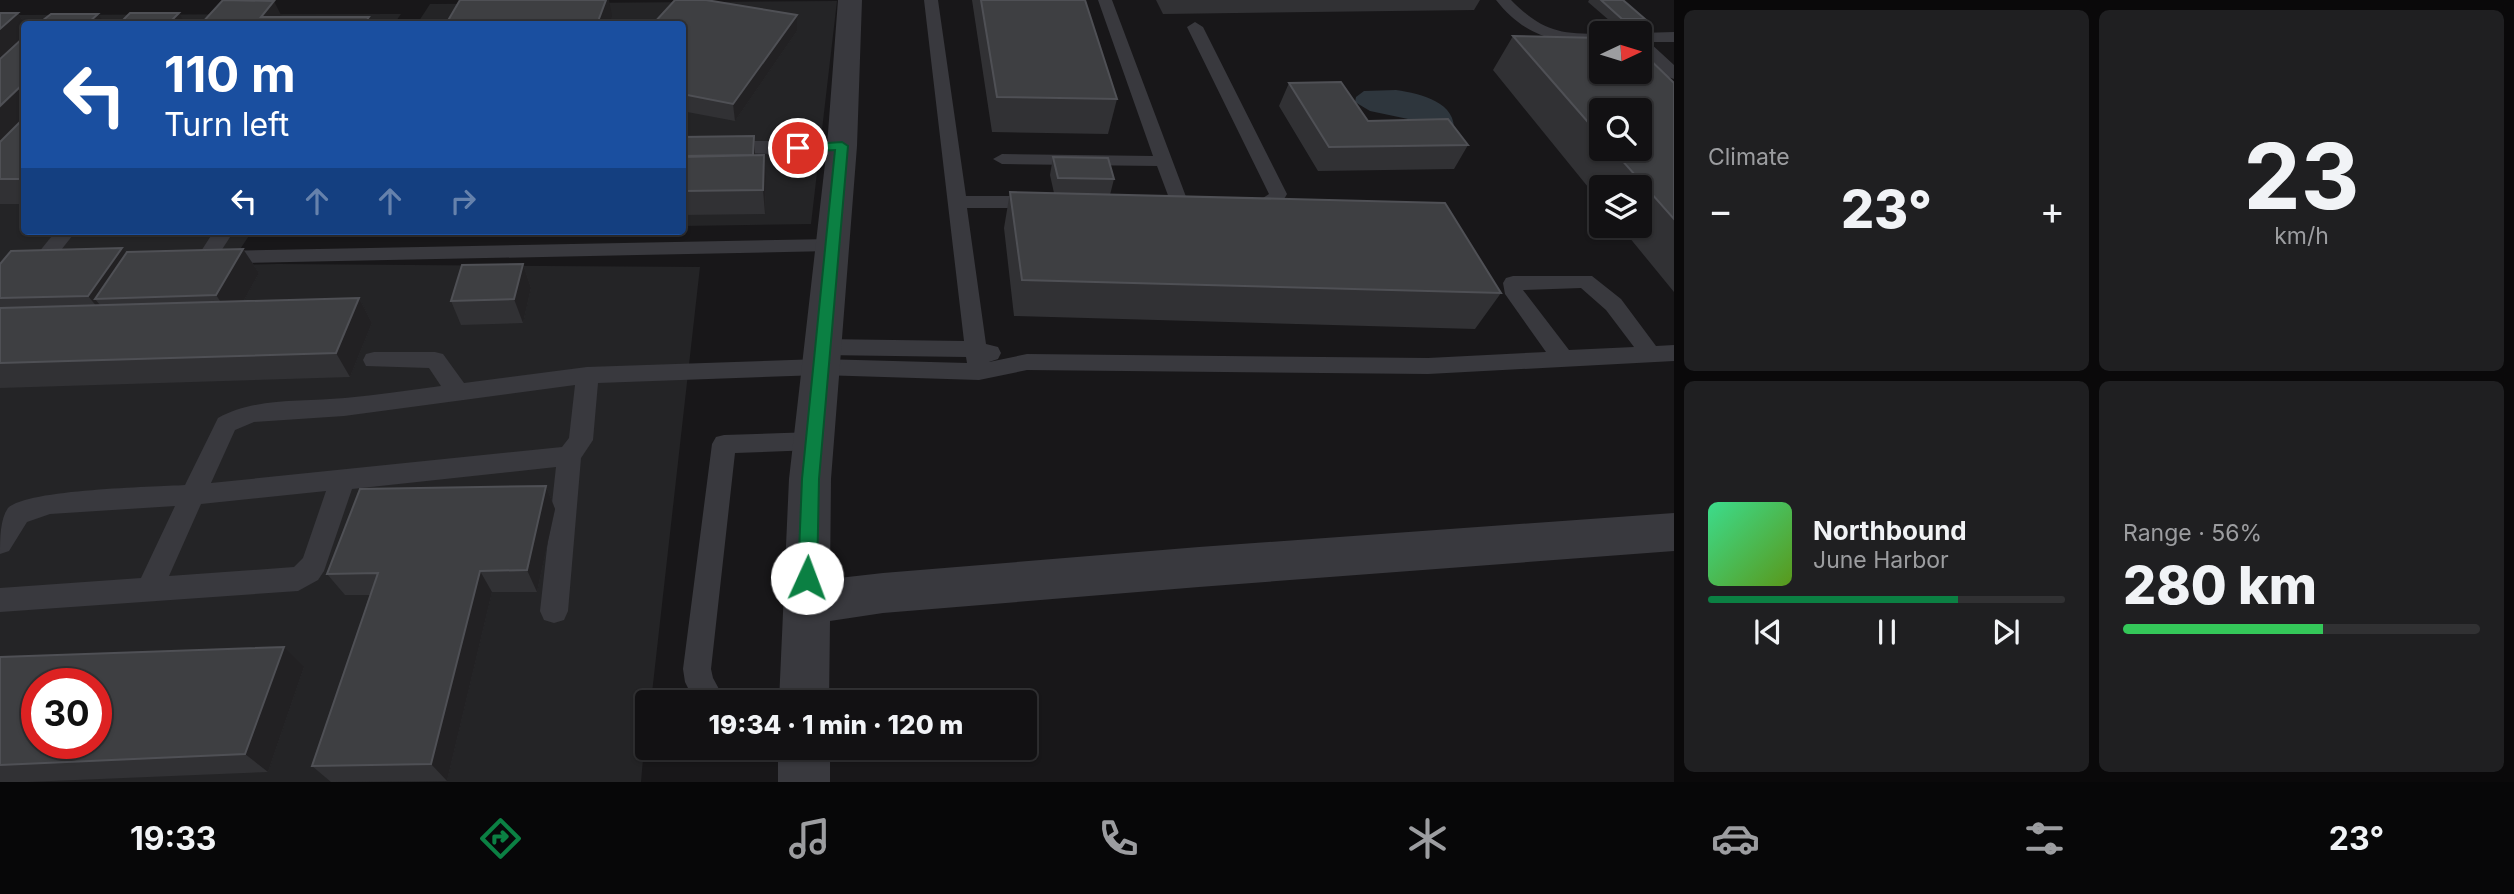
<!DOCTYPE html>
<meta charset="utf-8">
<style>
:root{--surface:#121113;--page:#1f1f21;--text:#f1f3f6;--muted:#9c9da0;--line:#313133;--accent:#0b8043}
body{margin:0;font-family:Inter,sans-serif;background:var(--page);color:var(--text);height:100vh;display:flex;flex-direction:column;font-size:26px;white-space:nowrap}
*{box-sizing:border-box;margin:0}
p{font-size:23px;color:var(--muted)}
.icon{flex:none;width:38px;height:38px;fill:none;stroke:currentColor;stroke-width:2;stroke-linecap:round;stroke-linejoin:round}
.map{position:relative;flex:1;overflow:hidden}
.details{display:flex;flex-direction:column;gap:10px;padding:10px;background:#0a090a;width:840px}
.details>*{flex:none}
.top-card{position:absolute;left:21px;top:21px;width:665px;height:214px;border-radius:7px;box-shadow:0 2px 5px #0004,0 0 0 2px var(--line);background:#1a4fa0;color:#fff;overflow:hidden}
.needle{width:46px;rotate:86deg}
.buttons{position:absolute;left:1589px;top:21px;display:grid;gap:14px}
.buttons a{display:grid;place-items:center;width:63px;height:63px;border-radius:7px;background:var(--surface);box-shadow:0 2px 5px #0004,0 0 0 2px var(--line);font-size:35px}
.speed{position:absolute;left:21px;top:668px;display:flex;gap:14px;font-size:35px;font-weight:700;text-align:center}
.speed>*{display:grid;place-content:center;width:91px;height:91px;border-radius:50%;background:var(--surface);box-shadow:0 2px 5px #0004,0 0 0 2px var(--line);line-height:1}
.speed .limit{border:10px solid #d22;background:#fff;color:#111}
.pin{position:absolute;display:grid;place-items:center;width:60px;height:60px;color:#fff;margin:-30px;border:4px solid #fff;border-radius:50%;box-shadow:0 2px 7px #0007}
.me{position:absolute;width:77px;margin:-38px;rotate:2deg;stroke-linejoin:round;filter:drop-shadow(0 0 5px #0008)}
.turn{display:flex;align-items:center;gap:24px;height:147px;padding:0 28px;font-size:32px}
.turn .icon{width:91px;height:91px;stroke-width:2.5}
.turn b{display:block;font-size:49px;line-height:60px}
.lanes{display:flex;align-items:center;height:66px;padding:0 28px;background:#0003;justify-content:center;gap:35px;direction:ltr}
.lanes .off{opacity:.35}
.big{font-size:52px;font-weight:800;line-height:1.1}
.details .widget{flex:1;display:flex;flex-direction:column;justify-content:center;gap:10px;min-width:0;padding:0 24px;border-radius:10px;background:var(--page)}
.details .dial{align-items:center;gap:0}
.dial b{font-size:91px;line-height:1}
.song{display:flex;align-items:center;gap:21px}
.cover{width:84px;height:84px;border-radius:10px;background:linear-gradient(135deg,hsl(150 70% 55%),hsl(90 70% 35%))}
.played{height:7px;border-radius:4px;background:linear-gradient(90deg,var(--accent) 70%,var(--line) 70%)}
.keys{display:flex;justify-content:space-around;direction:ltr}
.heat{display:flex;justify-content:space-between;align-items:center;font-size:38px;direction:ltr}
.charge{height:10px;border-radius:5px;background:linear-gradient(90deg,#34c759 56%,var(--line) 0)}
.details .tiles{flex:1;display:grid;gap:10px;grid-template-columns:repeat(2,1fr)}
.trip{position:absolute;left:635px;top:690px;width:402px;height:70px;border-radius:7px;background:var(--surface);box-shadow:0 2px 5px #0004,0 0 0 2px var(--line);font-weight:800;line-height:70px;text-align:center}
.menu{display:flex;height:112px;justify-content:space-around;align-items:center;background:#070708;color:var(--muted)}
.menu .icon{width:49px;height:49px}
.menu .current{color:var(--accent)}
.menu b{font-size:32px;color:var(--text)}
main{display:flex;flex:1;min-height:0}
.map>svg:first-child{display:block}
.built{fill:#242426;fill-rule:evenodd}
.water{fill:#2e363d}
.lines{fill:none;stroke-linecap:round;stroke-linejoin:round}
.lane{fill:#39393e;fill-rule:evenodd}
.street{fill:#39393e;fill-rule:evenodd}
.wall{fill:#313134;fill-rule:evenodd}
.shaded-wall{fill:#222123}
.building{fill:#3e3f42;stroke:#4f5055;stroke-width:2;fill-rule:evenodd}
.route{fill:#0b8043;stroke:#07532c;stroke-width:2}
</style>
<main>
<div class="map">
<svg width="1674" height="782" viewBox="0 0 1674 782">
<rect width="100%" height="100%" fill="#181719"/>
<g class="built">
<path d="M837 1 811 224 683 226 682 24H417L430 4Z"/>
<path d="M401 14 394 24H24V231H252L239 251 0 266V15Z"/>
<path d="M278 264 700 267 651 702H648L641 782H0V270ZM37 684H96V744H37Z"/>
</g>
<path class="water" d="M1396 90C1422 94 1457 102 1454 133L1426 135 1408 119 1370 111 1355 102 1356 97 1364 91Z"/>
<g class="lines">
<g class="lane">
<path d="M924 0H938L966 196H1038L1047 202 1038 208H967L986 344 998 347 1001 353 998 359 989 362 1027 354 1428 358 1546 352 1505 294 1503 283 1506 278 1513 276H1592L1621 299 1656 346 1674 345V361L1428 374 1027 370 979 380 820 375 598 383 593 440 581 458 568 611 564 620 554 623 544 620 540 611 556 467 352 489 324 571 318 580 298 591 0 612V588L141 578 175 506 50 514 27 522 9 551 0 554C0 539 0 519 8 508 28 489 153 487 185 485L218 418C256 397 302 402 345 398 377 395 409 390 441 386L429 368 366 366 363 360 366 354 374 352H435L443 354 464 383 587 367 820 359 967 363 966 357 823 355 815 353 812 347 815 341 823 339 964 341ZM1581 288 1606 310 1634 347 1569 350 1523 290ZM575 385 569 438 562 447 211 483 235 430 254 422 344 416ZM326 491 303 558 294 567 169 576 201 504Z"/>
<path d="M1098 0H1112L1188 202 1186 206H1172L1157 166 1002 164 993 159 1002 154 1153 156Z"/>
<path d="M1496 0H1511C1542 31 1558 34 1601 34V44C1557 44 1524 36 1496 0Z"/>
<path d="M1195 22 1203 27 1287 194C1280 210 1250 218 1239 204L1241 200 1263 198 1269 194 1187 27Z"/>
<path d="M1674 32V42H1649L1674 65V79L1668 77 1640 50V33Z"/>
<path d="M682 141H842L851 146C840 159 707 152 682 151Z"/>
<path d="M56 231H76L47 268H33L30 263Z"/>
<path d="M214 231H234L221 251 831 239 838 240 841 245 838 250 831 251 199 264 196 259Z"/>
<path d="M814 432 822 434 826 441 822 448 814 450 735 453 711 669 713 678 726 702H695L685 682 683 669 712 444 716 437 724 435Z"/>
</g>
<g class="street">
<path d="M838 0H862L857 146 831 479 830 579 883 573 1199 547 1674 513V551L1199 587 883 613 830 621 829 702H779L789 479 827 146Z"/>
<rect x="778" y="747" width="52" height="35"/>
</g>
</g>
<g class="wall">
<path d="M972 0H1085L1117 99 1108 134 992 132Z"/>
<path d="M1156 0H1480L1474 10 1163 14Z"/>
<path d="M1589 0H1623L1645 19 1639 28 1617 27 1588 2Z"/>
<path d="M0 13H18L25 24H24V204H0Z"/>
<path d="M797 15V31L735 121 682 111V24Z"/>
<path d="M1513 36 1674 83V292L1620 226H1640V187H1601V203L1493 70ZM1601 110 1640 149H1601Z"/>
<path d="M1289 83 1368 121 1468 145 1454 169 1318 171 1279 106Z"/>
<path d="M682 137 755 155 766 179 765 214 682 215Z"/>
<path d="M1053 157 1114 179 1110 195 1501 293 1475 329 1014 316 1004 228 1010 192 1054 193 1050 175Z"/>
<path d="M243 249 259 273 243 302 359 298 372 323 350 377 0 388V264L126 253Z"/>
<path d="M523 264 531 288 523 323 461 325 451 301Z"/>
<path d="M546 486 555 509 537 592H492L447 781 331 782 312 766 370 595H345L327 574Z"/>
<path d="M0 657 304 667 268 772 28 782H0Z"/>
</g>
<g class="shaded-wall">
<path d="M606 0H609L612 16 609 24H597Z"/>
<path d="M274 1 285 23 261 17Z"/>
<path d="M18 13 25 24H24V44L0 66V29Z"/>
<path d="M179 13 185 24H168Z"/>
<path d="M98 14 105 24H87Z"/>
<path d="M797 15V31L735 121 733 104Z"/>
<path d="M369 17 372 24H364Z"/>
<path d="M24 83V124L0 148V106Z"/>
<path d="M754 136 755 153 754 172 753 155Z"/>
<path d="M764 155 766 179 765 214 763 190Z"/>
<path d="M122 248 140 272 95 299 110 317 108 320 88 296Z"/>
<path d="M243 249 259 273 233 320 216 295Z"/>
<path d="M523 264 531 288 523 323 514 299Z"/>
<path d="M359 298 372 323 350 377 336 353Z"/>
<path d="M546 486 555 509 537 592 527 570Z"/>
<path d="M480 571 492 592 447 781 431 764Z"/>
<path d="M284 647 304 667 268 772 245 754Z"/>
</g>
<g class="building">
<path d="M223 0 274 1 261 17H369L364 24H201Z"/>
<path d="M460 0H606L597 24H446Z"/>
<path d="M675 0H706L797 15 733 104 682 94V24H653Z"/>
<path d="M981 0H1085L1117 99 997 97Z"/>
<path d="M1601 0H1623L1645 19H1622Z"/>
<path d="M0 13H18L0 29Z"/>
<path d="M130 13H179L168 24H119Z"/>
<path d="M51 14H98L87 24H38Z"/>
<path d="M1513 36 1601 38V72H1640V50L1674 83V219L1612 149H1640V110H1601V137Z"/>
<path d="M24 37V83L0 106V59Z"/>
<path d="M1341 82 1368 121 1448 119 1468 145 1329 147 1289 83Z"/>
<path d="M24 118V177L22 179H0V142Z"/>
<path d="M754 136 753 155 682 156V137Z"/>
<path d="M764 155 763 190 682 191V157Z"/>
<path d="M1053 157 1108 158 1114 179 1058 178Z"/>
<path d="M1010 192 1445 203 1501 293 1022 280Z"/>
<path d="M122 248 88 296 0 298V264L11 251Z"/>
<path d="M243 249 216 295 95 299 127 252Z"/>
<path d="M523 264 514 299 451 301 462 265Z"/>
<path d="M359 298 336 353 0 363V308Z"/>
<path d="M546 486 527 570 480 571 431 764 312 766 378 573 327 574 360 489Z"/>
<path d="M284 647 245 754 0 765V657ZM37 684H96V744H37Z"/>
</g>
<path class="route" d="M842 142 848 146 819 479 817 578 814 584 807 587 801 584 798 578 802 479 835 150 798 152 791 148 798 145Z"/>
</svg>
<div class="buttons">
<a><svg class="needle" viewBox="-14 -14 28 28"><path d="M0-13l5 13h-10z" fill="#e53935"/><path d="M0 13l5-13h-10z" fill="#9c9da0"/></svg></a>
<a><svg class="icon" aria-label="search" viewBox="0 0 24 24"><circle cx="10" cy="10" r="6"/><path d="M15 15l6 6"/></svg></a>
<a><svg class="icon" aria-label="layers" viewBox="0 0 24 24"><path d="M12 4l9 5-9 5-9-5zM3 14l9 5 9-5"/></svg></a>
</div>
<div class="speed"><div class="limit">30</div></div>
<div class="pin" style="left:798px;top:148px;background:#d93025"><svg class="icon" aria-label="arrive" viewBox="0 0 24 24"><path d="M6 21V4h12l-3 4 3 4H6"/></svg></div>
<svg class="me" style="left:807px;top:578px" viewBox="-20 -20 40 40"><circle r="19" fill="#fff"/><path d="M0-13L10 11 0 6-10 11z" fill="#0b8043"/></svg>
<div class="trip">19:34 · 1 min · 120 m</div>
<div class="top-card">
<div class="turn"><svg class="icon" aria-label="left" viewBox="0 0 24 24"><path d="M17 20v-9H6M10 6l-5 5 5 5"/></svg><div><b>110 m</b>Turn left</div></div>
<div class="lanes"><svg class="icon" aria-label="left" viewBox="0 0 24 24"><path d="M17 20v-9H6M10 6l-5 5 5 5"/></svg><svg class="icon off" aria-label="ahead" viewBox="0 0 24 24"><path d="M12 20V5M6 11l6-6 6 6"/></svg><svg class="icon off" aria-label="ahead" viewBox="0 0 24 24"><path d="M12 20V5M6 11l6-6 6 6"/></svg><svg class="icon off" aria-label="right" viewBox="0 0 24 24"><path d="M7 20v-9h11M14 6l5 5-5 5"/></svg></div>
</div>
</div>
<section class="details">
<div class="tiles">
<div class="widget"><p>Climate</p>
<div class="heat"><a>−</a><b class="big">23°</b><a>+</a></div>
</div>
<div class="widget dial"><b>23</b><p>km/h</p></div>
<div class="widget">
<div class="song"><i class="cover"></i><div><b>Northbound</b><p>June Harbor</p></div></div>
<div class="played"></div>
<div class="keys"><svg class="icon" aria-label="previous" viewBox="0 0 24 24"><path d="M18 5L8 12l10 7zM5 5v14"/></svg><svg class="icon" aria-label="pause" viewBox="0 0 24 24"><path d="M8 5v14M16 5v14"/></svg><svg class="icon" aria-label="next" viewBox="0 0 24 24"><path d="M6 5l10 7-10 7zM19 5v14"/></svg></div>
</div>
<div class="widget"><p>Range · 56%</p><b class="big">280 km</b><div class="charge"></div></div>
</div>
</section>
</main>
<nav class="menu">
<b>19:33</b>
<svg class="icon current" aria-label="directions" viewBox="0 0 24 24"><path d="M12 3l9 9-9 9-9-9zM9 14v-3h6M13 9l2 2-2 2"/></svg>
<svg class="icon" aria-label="music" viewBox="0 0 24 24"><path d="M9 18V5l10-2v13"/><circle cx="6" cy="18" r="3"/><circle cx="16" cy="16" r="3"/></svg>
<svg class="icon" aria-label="phone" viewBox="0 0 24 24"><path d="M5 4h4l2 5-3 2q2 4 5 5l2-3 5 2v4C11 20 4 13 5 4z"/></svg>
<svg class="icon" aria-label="climate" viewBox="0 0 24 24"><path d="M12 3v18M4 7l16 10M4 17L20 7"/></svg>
<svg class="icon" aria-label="car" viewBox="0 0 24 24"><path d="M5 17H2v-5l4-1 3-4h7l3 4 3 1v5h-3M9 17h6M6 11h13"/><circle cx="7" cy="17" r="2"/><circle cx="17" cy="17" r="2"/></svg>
<svg class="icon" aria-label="filters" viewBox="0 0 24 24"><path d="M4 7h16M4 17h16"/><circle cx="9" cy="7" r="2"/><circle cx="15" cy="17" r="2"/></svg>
<b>23°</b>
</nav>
